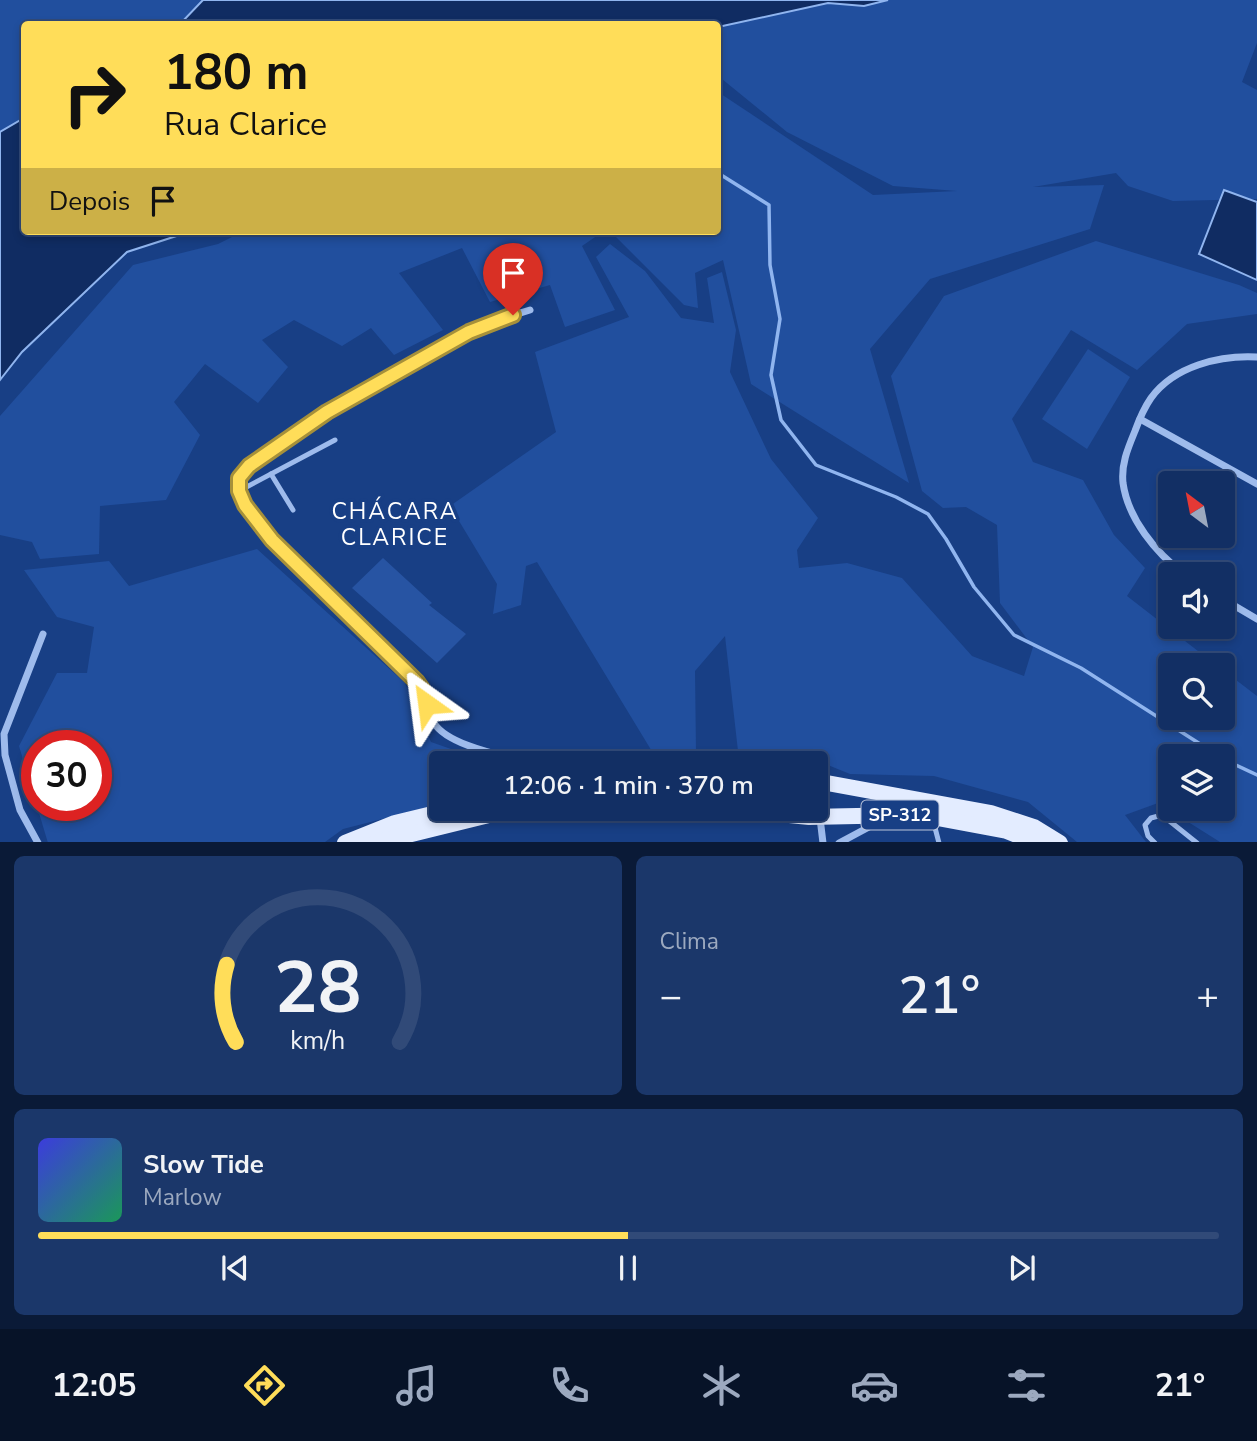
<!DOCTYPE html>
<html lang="pt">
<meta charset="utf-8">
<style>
:root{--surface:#122f64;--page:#1b376a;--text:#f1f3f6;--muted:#9ca9bf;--line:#314a78;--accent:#ffdd59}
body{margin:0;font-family:"Nunito Sans",sans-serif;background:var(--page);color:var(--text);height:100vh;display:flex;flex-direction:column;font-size:26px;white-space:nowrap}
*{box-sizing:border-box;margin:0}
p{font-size:23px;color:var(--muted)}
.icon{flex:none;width:38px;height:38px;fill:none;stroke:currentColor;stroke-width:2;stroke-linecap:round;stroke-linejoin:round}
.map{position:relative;height:842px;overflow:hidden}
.side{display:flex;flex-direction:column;gap:14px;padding:14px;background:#0a1a37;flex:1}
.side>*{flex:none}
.banner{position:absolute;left:21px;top:21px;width:700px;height:214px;border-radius:7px;box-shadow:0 4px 10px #0003,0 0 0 2px var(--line);background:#ffdd59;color:#111;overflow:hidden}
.needle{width:46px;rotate:328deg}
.tools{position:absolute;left:1158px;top:471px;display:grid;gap:14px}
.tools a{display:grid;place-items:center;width:77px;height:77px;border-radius:7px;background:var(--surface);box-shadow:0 4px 10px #0003,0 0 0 2px var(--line);font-size:35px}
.speed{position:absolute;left:21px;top:730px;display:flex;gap:14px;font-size:35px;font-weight:700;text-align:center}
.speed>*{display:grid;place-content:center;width:91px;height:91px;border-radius:50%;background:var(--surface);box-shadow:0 4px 10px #0003,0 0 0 2px var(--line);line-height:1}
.speed .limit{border:10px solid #d22;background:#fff;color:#111}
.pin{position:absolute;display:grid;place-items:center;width:60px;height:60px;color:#fff;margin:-72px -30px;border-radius:50% 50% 50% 0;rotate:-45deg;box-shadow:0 0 7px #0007}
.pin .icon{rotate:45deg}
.me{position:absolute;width:77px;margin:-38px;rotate:329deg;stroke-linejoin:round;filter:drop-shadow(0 0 5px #0008)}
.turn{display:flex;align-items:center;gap:24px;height:147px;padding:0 28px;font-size:32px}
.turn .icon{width:91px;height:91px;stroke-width:2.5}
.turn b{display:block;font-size:49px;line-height:60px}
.then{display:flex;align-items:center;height:66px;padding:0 28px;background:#0003;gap:14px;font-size:26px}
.big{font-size:52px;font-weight:600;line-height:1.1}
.side .card{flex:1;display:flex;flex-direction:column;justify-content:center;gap:10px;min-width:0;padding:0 24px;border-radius:10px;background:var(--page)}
.side .dial{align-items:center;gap:0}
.dial svg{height:182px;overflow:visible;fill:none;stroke:var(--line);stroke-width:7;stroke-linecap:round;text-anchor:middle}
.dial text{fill:var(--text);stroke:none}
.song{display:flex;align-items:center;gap:21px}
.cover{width:84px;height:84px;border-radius:10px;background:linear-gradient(135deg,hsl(240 70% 55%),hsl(150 70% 35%))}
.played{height:7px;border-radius:4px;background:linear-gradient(90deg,var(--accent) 50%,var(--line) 50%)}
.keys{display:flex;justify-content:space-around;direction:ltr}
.heat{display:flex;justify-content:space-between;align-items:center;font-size:38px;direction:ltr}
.side .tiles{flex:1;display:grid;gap:14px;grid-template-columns:1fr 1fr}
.card:last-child{grid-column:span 2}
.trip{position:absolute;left:429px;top:751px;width:399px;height:70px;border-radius:7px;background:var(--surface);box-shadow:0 4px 10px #0003,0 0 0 2px var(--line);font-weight:600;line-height:70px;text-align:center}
.tab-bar{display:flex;height:112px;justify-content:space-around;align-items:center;background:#071328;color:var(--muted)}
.tab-bar .icon{width:49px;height:49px}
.tab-bar .active{color:var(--accent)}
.tab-bar b{font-size:32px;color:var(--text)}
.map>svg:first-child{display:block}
.green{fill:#214f9e;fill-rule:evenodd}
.water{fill:#102c62;stroke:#90b5ef;stroke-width:2}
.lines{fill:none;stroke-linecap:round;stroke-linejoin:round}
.stream{stroke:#90b5ef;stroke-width:3.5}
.building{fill:#2754a3}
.lane{stroke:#9ebbec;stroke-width:5}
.street{stroke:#9ebbec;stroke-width:7}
.primary{stroke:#e3ecff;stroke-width:16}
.route-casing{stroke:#a6903a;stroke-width:18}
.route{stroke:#ffdd59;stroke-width:12}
.labels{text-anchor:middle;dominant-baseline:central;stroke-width:7;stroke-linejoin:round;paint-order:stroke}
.shield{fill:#183f85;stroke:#bac5da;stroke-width:2}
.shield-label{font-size:18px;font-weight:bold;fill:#fff}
.quarter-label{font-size:23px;letter-spacing:2px;fill:#fff;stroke:#183f85}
</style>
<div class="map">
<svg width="1257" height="843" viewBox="0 0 1257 843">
<rect width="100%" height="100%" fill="#183f85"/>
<g class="green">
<path d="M0 0H203L180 24H24V118L0 132Z"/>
<path d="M888 0H1257V43L1242 82 1257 90V199L1173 201 1128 186 1116 173 1033 187 1104 185 1090 229 930 279 870 349 909 483 751 384 723 260 695 273 698 308 684 305 610 231H718V92L873 195 957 191 893 186 787 132 722 79 718 80V27L828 3 864 6Z"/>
<path d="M244 231H604L582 246 615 310 565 327 550 285 490 302 462 248 399 273 443 330 394 355 371 328 342 346 294 320 262 340 288 367 258 403 205 364 174 402 200 435 166 500 100 506 99 554 40 559 32 542 0 535V416L133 265 218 244Z"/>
<path d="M1096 241 1239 285 1257 293V314L1187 324 1137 370 1071 330 1012 419 1033 462 1083 480 1114 535 1145 568 1127 596 1216 665H1171V718H1223V670L1257 696V842H1220L1158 803 1125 815 1146 842H1077L1028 802 934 776 850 774 818 761 738 751 725 636 695 671 696 752 656 758 537 562 526 566 521 605 493 614 497 584 450 506 556 432 535 352 629 317 596 257 610 244 645 271 681 318 714 323 707 278 722 272 736 330 730 372 771 459 818 518 797 550 799 568 847 563 902 578 972 656 1024 676 1033 647 1000 603 997 525 966 507 943 508 922 491 891 376 944 296ZM1223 756V808H1171V756Z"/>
<path d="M1088 349 1130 377 1087 449 1042 419Z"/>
<path d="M257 549 405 683 431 742 491 763H441V804L343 829 325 842 48 843 19 746 57 673H87L94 627 57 617 24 570 109 561 129 586ZM37 746H96V805H37Z"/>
</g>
<g class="water">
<path d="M203 0H888L864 6 828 3 718 27V24H180Z"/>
<path d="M24 118V231H192L127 252 22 352 0 380V132Z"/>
<path d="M1224 190 1257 202V280L1199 254Z"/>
</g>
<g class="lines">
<g class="stream">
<path d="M718 173 769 205 770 265 780 319 771 375 781 420 816 465 896 497 928 514 946 539 974 587 1014 635 1081 668 1219 756"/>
<path d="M1223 759 1257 775"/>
</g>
</g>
<path class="building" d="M383 558 432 603 429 605 466 634 437 663 352 588Z"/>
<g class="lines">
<g class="lane">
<path d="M271 474 293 510"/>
<path d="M239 491 335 440"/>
<path d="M933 820 939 843"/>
<path d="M1155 843 1148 836 1145 825 1151 818 1162 815 1197 843"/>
</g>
<g class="street">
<path d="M1140 419 1257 484"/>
<path d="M1184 574C1156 553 1128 519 1123 483 1121 464 1128 448 1135 431 1139 420 1144 408 1151 398 1174 366 1220 355 1257 357"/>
<path d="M1223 599 1257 619"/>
<path d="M530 763C505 756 448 746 434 723 425 711 427 695 417 683L272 540 245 504 239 491V478L249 466 259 458 327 412 469 333 504 318 530 310"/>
<path d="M820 818 823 843"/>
<path d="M38 843 20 810 5 755 4 734 43 634"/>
<path d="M839 843 882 820"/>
</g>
<g class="primary">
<path d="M689 763H736"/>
<path d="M816 781 991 813 1034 827 1060 843"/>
<path d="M719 808 809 817 905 815 932 817 1007 831 1036 843"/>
<path d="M345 843 395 823 457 808"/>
<path d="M375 843 517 808"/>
</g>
</g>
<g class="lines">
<g class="route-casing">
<path id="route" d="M427 704 422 689 417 682 272 540 245 505 239 491V478L249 466 327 412 469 332 513 315"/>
</g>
<use href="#route" class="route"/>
</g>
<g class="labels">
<rect class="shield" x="861.5" y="800.5" width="77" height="29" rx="5"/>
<g class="shield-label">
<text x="900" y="815">SP-312</text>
</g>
<g class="quarter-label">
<text x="395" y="511">CHÁCARA<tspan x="395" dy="26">CLARICE</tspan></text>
</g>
</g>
</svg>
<div class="tools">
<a><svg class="needle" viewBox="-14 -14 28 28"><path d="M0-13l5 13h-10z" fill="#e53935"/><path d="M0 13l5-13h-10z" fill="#9ca9bf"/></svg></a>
<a><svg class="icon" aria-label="sound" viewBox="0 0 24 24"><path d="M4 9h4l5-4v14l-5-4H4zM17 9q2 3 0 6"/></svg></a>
<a><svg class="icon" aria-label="search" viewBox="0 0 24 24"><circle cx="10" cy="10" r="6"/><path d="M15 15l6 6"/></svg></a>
<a><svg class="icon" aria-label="layers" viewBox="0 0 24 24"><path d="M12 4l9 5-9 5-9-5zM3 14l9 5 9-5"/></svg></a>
</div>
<div class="speed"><div class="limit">30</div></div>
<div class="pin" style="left:513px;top:315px;background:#d93025"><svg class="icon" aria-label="arrive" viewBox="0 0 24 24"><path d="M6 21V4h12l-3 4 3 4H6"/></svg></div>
<svg class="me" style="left:427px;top:704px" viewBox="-20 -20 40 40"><path d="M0-17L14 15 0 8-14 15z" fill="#ffdd59" stroke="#fff" stroke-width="4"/></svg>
<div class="trip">12:06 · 1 min · 370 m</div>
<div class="banner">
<div class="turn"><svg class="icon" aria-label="right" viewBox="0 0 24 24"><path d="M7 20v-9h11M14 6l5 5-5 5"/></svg><div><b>180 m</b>Rua Clarice</div></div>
<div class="then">Depois<svg class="icon" aria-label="arrive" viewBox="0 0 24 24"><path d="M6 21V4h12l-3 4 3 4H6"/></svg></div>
</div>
</div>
<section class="side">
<div class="tiles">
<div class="card dial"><svg viewBox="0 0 100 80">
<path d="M14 69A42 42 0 1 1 86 69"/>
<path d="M14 69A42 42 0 0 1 10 35" stroke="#ffdd59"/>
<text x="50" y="56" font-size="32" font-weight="700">28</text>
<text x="50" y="72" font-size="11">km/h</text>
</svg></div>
<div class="card"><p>Clima</p>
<div class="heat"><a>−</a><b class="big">21°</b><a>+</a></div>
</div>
<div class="card">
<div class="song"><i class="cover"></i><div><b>Slow Tide</b><p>Marlow</p></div></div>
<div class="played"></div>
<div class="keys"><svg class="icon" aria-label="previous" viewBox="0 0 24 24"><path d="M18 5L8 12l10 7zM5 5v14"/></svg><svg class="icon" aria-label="pause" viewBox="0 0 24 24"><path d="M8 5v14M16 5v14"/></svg><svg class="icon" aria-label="next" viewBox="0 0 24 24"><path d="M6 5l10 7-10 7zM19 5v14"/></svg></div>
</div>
</div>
</section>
<nav class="tab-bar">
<b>12:05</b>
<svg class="icon active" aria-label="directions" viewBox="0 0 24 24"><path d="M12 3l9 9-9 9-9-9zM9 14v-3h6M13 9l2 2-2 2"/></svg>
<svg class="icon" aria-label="music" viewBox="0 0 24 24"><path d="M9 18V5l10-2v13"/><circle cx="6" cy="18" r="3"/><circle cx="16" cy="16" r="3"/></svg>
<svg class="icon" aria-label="phone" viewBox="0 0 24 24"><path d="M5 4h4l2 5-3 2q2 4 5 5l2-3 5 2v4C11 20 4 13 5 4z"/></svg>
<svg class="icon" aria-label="climate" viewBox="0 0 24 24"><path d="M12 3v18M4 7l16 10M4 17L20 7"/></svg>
<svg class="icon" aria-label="car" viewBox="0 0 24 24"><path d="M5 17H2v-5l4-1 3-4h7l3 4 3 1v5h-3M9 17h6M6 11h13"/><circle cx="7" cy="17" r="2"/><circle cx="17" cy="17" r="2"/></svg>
<svg class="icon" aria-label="filters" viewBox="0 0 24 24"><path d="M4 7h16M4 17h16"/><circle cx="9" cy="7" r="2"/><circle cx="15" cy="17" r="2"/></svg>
<b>21°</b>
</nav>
